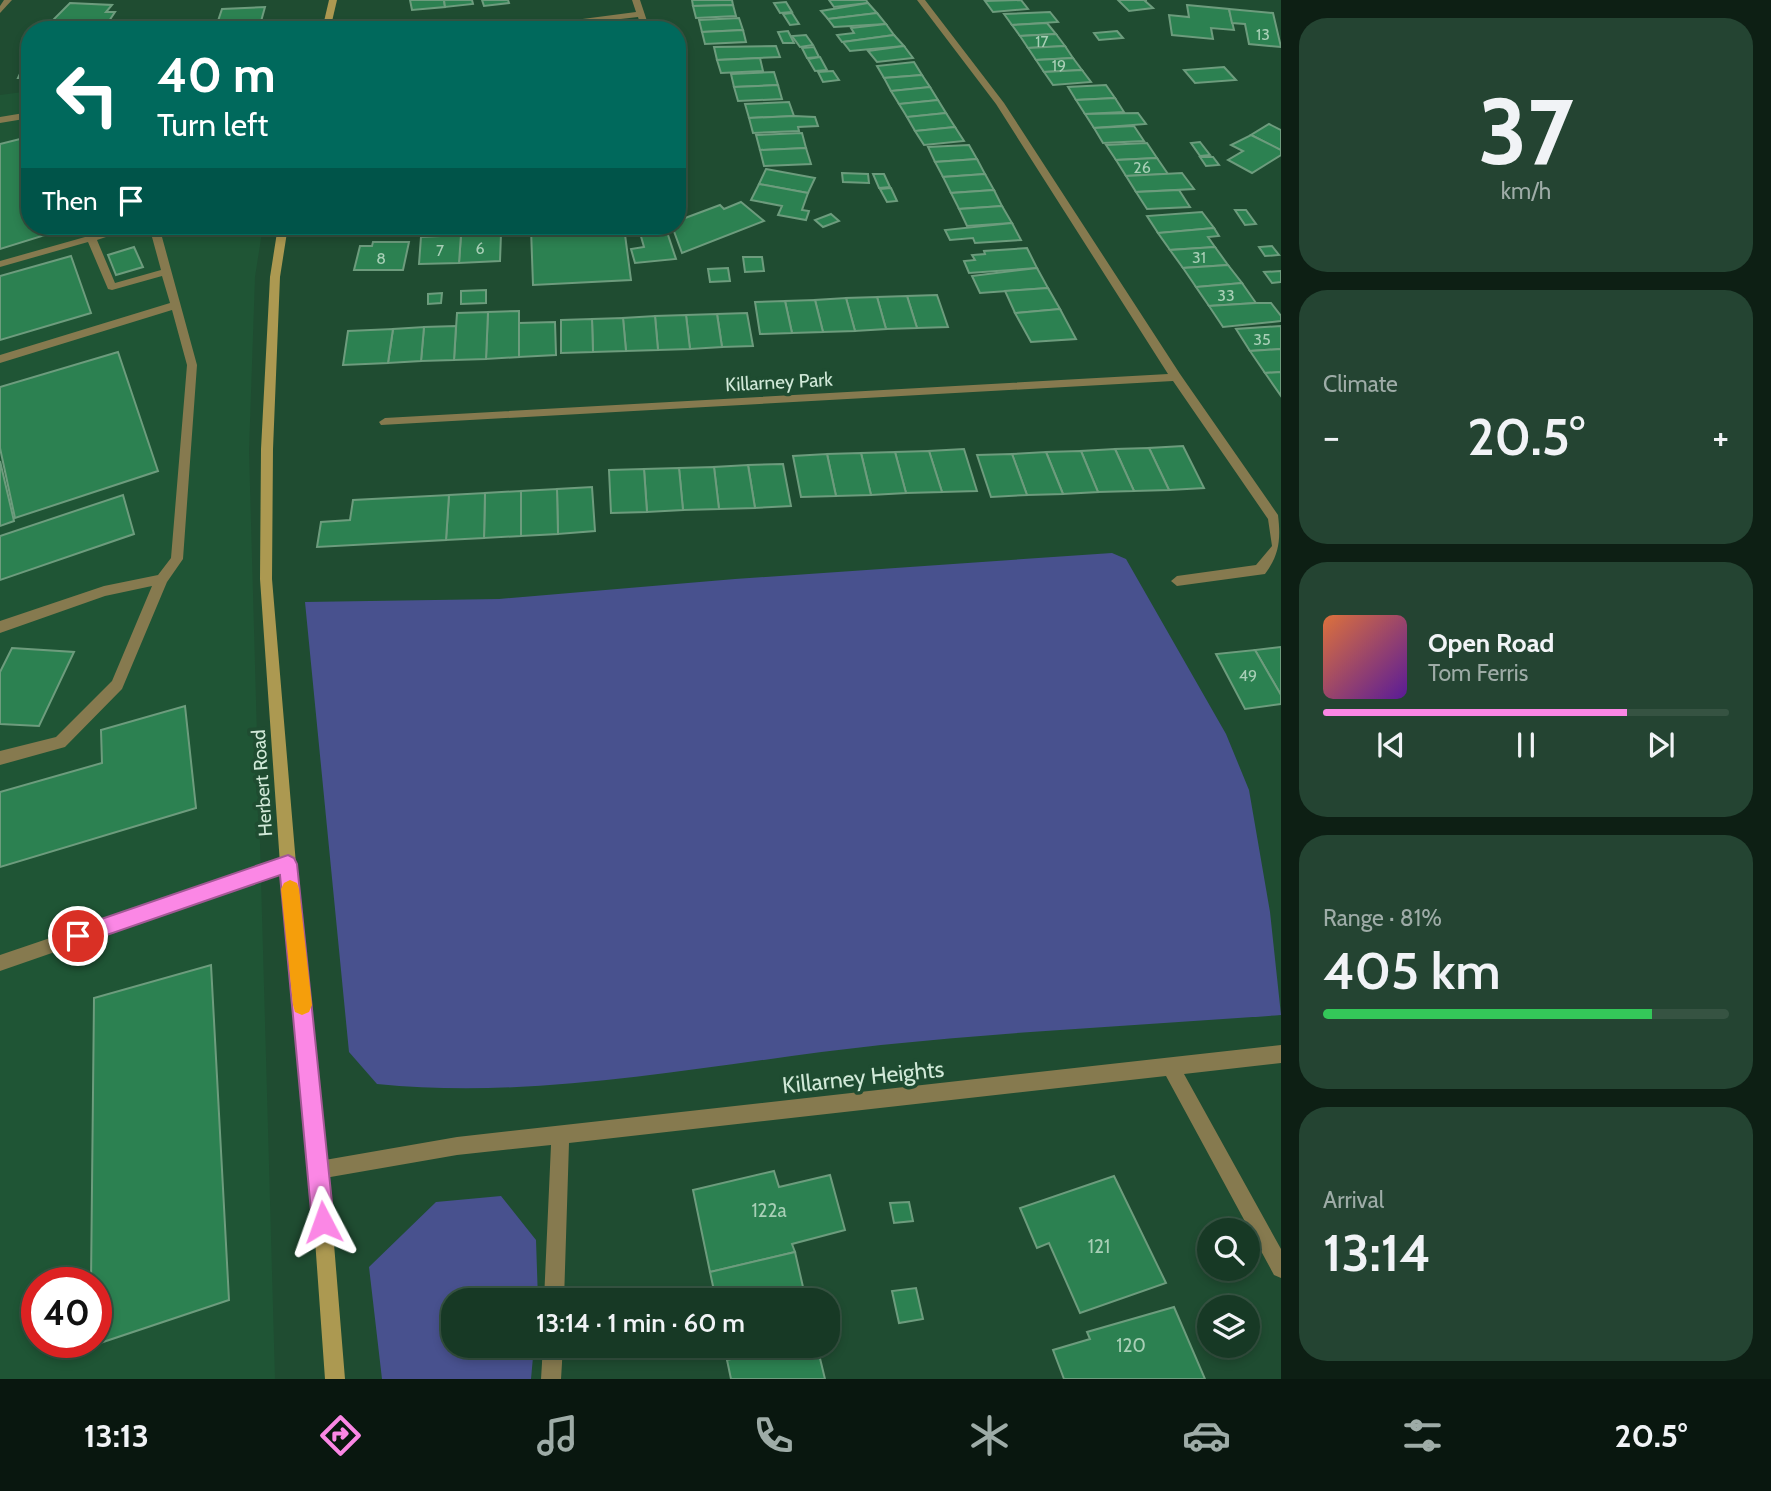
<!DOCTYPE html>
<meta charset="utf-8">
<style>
:root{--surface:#173925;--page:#244432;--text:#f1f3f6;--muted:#9eaca7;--line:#365342;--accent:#fb87e5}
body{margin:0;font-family:Cabin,sans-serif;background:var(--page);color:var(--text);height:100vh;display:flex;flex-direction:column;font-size:26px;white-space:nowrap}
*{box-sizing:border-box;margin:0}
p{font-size:23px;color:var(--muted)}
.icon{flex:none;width:38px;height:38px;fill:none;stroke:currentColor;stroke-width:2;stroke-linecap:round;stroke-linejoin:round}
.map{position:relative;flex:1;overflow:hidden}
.details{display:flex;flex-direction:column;gap:18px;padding:18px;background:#0d1f14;width:490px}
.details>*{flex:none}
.banner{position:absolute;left:21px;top:21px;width:665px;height:214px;border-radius:28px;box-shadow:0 4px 10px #0003,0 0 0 2px var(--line);background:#00695c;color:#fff;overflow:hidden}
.controls{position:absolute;left:1197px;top:1218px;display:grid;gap:14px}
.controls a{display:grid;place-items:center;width:63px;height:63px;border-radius:50%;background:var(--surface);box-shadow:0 4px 10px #0003,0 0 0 2px var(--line);font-size:35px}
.speed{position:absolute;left:21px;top:1267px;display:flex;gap:14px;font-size:35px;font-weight:700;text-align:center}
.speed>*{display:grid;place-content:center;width:91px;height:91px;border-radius:50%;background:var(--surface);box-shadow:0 4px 10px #0003,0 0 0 2px var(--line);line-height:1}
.speed .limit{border:10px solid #d22;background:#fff;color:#111}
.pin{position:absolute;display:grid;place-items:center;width:60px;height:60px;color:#fff;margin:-30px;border:4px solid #fff;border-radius:50%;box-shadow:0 2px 7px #0007}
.me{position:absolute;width:77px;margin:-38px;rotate:356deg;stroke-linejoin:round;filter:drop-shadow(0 0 5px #0008)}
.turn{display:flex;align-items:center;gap:24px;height:147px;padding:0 21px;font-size:32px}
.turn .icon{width:91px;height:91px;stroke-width:2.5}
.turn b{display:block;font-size:49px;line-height:60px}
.then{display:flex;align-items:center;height:66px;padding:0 21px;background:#0003;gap:14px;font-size:26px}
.big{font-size:52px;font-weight:600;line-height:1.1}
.details .tile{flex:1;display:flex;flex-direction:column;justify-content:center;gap:10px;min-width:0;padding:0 24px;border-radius:28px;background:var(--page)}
.details .dial{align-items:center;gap:0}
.dial b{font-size:91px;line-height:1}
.song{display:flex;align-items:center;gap:21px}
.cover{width:84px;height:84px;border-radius:10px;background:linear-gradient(135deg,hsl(20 70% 55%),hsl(270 70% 35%))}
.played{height:7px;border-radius:4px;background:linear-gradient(90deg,var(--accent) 75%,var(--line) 75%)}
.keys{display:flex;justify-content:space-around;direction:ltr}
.heat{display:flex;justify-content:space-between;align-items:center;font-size:38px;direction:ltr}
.charge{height:10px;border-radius:5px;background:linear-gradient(90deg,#34c759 81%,var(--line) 0)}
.trip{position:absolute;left:441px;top:1288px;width:399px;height:70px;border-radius:28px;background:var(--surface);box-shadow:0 4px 10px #0003,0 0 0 2px var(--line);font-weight:600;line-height:70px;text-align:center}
.dock{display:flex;height:112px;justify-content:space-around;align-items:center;background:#09170f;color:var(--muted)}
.dock .icon{width:49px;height:49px}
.dock .on{color:var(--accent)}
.dock b{font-size:32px;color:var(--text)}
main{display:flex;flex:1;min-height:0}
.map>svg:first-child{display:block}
.built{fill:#1f5535;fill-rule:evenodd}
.green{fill:#48518e}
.building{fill:#2c8151;stroke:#6d9c7d;stroke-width:2}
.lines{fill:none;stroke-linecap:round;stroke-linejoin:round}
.lane{fill:#867a4f;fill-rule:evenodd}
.street{fill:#867a4f;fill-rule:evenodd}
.secondary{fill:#ac9951;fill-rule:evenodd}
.route{fill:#fb87e5;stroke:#a35895;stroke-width:2}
.slow{fill:#f59e0b}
.labels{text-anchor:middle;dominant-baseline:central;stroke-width:7;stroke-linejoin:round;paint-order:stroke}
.number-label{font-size:16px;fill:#a8cfb6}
.street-label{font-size:19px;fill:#d1e9d8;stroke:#1f4c31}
.near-number-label{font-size:19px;fill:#a8cfb6}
.near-street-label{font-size:23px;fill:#d1e9d8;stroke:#1f4c31}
</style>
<main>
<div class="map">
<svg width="1281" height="1379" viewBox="0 0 1281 1379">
<rect width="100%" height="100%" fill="#1f4c31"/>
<path class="built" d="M30 91V226H263L255 277 249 451 275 1379H0V95ZM37 1283H96V1342H37Z"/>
<g class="green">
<path d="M1112 553 1126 559 1226 734 1249 790 1270 912 1281 1015C1148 1025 1014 1031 881 1045 713 1063 546 1101 377 1084L349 1052 305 602 499 599 735 579Z"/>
<path d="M501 1196 536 1240 538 1300H453V1346H534L531 1379H382L369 1267 436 1202Z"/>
</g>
<g class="building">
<path d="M410 0H444L445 7 412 10Z"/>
<path d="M444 0H472L473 4 445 7Z"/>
<path d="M482 0H508L509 3 484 6Z"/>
<path d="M692 0H732L733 5 693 6Z"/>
<path d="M829 0H866L868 3 834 7Z"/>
<path d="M1021 0 1028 9 993 12 985 1Z"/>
<path d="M1118 0H1147H1144L1153 8 1129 11Z"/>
<path d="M786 2 792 12 780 13 774 3Z"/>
<path d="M70 3 112 5 106 12H115L107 24 51 22Z"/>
<path d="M868 3 877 13 828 19 821 11Z"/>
<path d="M733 5 736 16 696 18 693 6Z"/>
<path d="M1187 5 1229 9 1234 30 1211 28 1213 39 1172 35 1169 15 1189 17Z"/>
<path d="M265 7 260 25 216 27 222 9Z"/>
<path d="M1229 9 1273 13 1281 47 1249 44 1245 24 1232 23Z"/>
<path d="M1050 12 1058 22 1012 25 1004 14Z"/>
<path d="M792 13 799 24 790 25 783 14Z"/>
<path d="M877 13 886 24 834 27 828 19Z"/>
<path d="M739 18 743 30 702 32 699 20Z"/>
<path d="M1047 23 1056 34 1020 36 1012 25Z"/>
<path d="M886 24 894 35 842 42 837 35 854 33 851 28Z"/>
<path d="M260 25 259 30H215L216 27Z"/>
<path d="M52 26H97L95 30H49Z"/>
<path d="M743 30 746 42 705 44 702 32Z"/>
<path d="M788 31 794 43H783L778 32Z"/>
<path d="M1117 31 1123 38 1099 40 1094 33Z"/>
<path d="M1056 34 1065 46 1028 48 1020 36Z"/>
<path d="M806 35 813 45 800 47 792 36Z"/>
<path d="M894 35 904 46 850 51 843 42Z"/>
<path d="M776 46 780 57 717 60 714 47Z"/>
<path d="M904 46 913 58 877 62 868 51Z"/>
<path d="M1065 46 1073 58 1036 60 1028 48Z"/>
<path d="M814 47 819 57 807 58 802 48Z"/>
<path d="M820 57 827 70 815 71 808 59Z"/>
<path d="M760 58 763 71 721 73 717 60Z"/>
<path d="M1073 58 1082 70 1044 72 1036 60Z"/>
<path d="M27 59H30V78H18Z"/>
<path d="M914 62 922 75 884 78 877 66Z"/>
<path d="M1224 67 1236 80 1195 83 1184 70Z"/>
<path d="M1082 70 1091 82 1053 85 1044 72Z"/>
<path d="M833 71 839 80 823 82 818 72Z"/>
<path d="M774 72 778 85 734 87 731 74Z"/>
<path d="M922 75 930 87 891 91 884 78Z"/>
<path d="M778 85 782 99 738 101 734 87Z"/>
<path d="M1106 85 1115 98 1076 100 1068 87Z"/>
<path d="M930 87 938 100 899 104 891 91Z"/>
<path d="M1115 98 1124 112 1085 114 1076 100Z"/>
<path d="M938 100 946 113 907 117 899 104Z"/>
<path d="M789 102 794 116 749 118 745 104Z"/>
<path d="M946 113 955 127 915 131 907 117Z"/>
<path d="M1138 113 1146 124 1094 128 1085 114Z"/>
<path d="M794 116 815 117 818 126 798 127 799 131 753 133 749 118Z"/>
<path d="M1269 124 1281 130V150L1251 135Z"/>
<path d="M1134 126 1144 141 1103 143 1094 128Z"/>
<path d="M955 127 964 141 924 145 915 131Z"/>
<path d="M802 133 806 148 760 150 756 135Z"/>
<path d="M1251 135 1281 150V155L1252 173 1228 160 1243 151 1231 145Z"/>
<path d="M28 137 30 226H74L0 249V144Z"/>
<path d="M1200 142 1210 155 1200 156 1191 143Z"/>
<path d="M1147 143 1157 158 1116 160 1106 145Z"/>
<path d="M969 145 977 159 935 162 928 147Z"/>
<path d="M806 148 811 164 764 166 760 150Z"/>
<path d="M1200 157H1213L1219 165 1206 166Z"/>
<path d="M1157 158 1168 174 1126 176 1116 160Z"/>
<path d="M977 159 985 174 943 177 935 162Z"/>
<path d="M766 169 815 178 808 193 759 184Z"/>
<path d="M842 173 868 174 869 183 843 182Z"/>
<path d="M1182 173 1194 189 1136 192 1126 176Z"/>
<path d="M873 174H884L890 187 879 188Z"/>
<path d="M985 174 994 190 951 193 943 177Z"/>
<path d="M759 184 808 193 802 210 809 211 806 220 778 215 782 206 751 200Z"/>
<path d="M891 188 897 201 887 202 880 189Z"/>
<path d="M994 190 1002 206 959 209 951 193Z"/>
<path d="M1179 190 1190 207 1147 209 1136 192Z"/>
<path d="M741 202 764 221 682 253 672 226H677V221L720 205 724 209Z"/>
<path d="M1002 206 1012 223 967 226 959 209Z"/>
<path d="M1235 210H1246L1256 224 1245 225Z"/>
<path d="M1202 212 1214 228 1158 233 1147 216Z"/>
<path d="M831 214 839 221 823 227 815 220Z"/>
<path d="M1012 223 1021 240 975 243 973 238 950 240 945 230Z"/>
<path d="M638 226H665L676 259 635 263 631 249 644 247Z"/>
<path d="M624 227 631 280 533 285 531 229Z"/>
<path d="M1214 228 1219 236 1208 237 1215 247 1170 250 1158 233Z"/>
<path d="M501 234 500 261 459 263 461 235Z"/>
<path d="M461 235 459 263 419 264 421 237Z"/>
<path d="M373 242H409L403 270H354L360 246H372Z"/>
<path d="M1272 246 1279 255 1265 256 1259 247Z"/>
<path d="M134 247 143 267 116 275 108 255Z"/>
<path d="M1215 247 1228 265 1183 268 1170 250Z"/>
<path d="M1027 248 1037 268 969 273 964 261 975 260 972 255 985 254 984 251Z"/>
<path d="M71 256 91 313 0 340V276Z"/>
<path d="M743 257H762L764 271 745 272Z"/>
<path d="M1228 265 1242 283 1196 287 1183 268Z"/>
<path d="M728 268 730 281 710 282 708 269Z"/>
<path d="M1037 268 1048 288 980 293 972 276Z"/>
<path d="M1281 271V282L1272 283 1264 272Z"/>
<path d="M1242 283 1256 303 1209 306 1196 287Z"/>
<path d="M1048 288 1060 309 1015 313 1005 291Z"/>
<path d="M486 290V303L461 304V291Z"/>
<path d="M442 293 441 303 428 304V294Z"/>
<path d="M937 295 948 327 917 328 907 296Z"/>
<path d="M907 296 917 328 886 329 877 297Z"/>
<path d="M877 297 886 329 855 331 846 298Z"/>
<path d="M846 298 855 331 823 332 815 300Z"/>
<path d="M815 300 823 332 792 333 785 301Z"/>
<path d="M785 301 792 333 760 334 755 302Z"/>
<path d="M1256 303H1271L1281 316V321L1223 327 1209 306Z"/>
<path d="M1060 309 1076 339 1031 342 1015 313Z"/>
<path d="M519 311V357L486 359 488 312Z"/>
<path d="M488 312 486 359 454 360 457 313Z"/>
<path d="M747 313 753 346 722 347 717 314Z"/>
<path d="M717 314 722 347 690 349 686 315Z"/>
<path d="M686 315 690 349 658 350 655 316Z"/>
<path d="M655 316 658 350 626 351 623 318Z"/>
<path d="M623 318 626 351 593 352 592 319Z"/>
<path d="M592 319 593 352 561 353V320Z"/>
<path d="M555 322 556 355 519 357V323Z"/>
<path d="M456 326 454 360 421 361 424 327Z"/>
<path d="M1281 326V349L1250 351 1236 329Z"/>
<path d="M424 327 421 361 388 363 393 329Z"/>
<path d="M393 329 388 363 343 365 348 331Z"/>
<path d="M1281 349V372L1265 373 1250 351Z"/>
<path d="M118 352 158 471 15 518 0 448V387Z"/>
<path d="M1281 372V396L1265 373Z"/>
<path d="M1183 446 1204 488 1169 490 1149 448Z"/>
<path d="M1149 448 1169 490 1134 491 1115 449Z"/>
<path d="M964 449 977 491 942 492 929 451Z"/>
<path d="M1115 449 1134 491 1098 492 1081 451Z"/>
<path d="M929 451 942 492 906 493 895 452Z"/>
<path d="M1081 451 1098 492 1063 494 1046 452Z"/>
<path d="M895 452 906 493 871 495 861 453Z"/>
<path d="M1046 452 1063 494 1027 495 1012 454Z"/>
<path d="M861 453 871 495 836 496 827 454Z"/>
<path d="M827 454 836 496 801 497 793 456Z"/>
<path d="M1012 454 1027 495 991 497 977 455Z"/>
<path d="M0 461 14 521 0 526Z"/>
<path d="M783 464 791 506 755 508 748 465Z"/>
<path d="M748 465 755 508 719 509 714 467Z"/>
<path d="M714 467 719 509 683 510 679 468Z"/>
<path d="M679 468 683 510 647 512 644 469Z"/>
<path d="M644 469 647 512 611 513 609 470Z"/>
<path d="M592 487 595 531 558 534 557 489Z"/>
<path d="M557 489 558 534 521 536V491Z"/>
<path d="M521 491V536L484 538 485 493Z"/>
<path d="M485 493 484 538 446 540 449 495Z"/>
<path d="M123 495 134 534 0 580V536Z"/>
<path d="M449 495 446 540 317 547 321 522 350 520 353 500Z"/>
<path d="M1281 647V695L1255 650Z"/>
<path d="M12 648 74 652 39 726 0 724V672Z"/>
<path d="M1255 650 1281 695V704L1245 709 1216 654Z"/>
<path d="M185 706 196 808 0 867V792L102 763 101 730Z"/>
<path d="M211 965 229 1300 91 1346V1342H96V1283H91L94 998Z"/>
<path d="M774 1171 779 1187 830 1175 845 1230 792 1244 795 1252 710 1272 693 1190Z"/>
<path d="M1114 1176 1166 1283 1080 1313 1049 1243 1037 1248 1020 1208Z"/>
<path d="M909 1202 913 1221 894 1223 890 1203Z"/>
<path d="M795 1252 806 1300H716L710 1272Z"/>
<path d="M916 1288 923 1319 899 1323 892 1291Z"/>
<path d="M1174 1307 1205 1379H1064L1053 1350 1090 1339 1087 1332Z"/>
<path d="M724 1346H785L727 1360Z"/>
<path d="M785 1346H817L825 1379H731L727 1360Z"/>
</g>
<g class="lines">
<g class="lane">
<path d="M30 112V118L0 123V117Z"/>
<path d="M124 226H139L97 240 115 283 161 270 149 226H159L197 365 183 559 167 582 122 689 65 747 0 765V751L56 737 112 681 152 586 105 596 0 633V621L104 586 158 575 171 558 187 365 172 310 0 363V355L170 303 162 276 112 290 108 289 88 242 0 267V261Z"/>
<path d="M288 857 294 859 296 864 294 869 0 971V955Z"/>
</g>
<g class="street">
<path d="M4 0H12L0 13V6Z"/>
<path d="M632 0H640L650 30H642L638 17 525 30H498L636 12Z"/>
<path d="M917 0H925L1004 103 1180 374 1278 515C1281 540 1279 555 1265 574L1177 586 1171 581 1177 576 1256 565 1272 546 1268 519 1173 381 381 425 379 422 385 418 1168 374 996 104Z"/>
<path d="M677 138 681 141 688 172 680 170 677 158Z"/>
<path d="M1281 1045V1063L1184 1074 1281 1249V1278L1274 1275 1166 1076 569 1143 564 1300H544L551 1145 457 1155 319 1179 312 1177 310 1170 312 1163 319 1161 457 1137Z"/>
<path d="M543 1346H563L561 1379H541Z"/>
</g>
<g class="secondary">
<path d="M329 0H337L330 30H322Z"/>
<path d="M278 226H288L280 277 273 449 272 579 296 864 328 1170 345 1379H325L310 1170 280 864 260 579 261 449 270 277Z"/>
</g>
</g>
<path class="route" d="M288 855 294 858 297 864 334 1222 331 1230 323 1233 315 1230 312 1222 280 875 78 945 72 943 69 936 72 930 78 927Z"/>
<path class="slow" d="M290 880 297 883 299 889 312 1005 309 1012 302 1015 295 1012 293 1005 281 889 284 883Z"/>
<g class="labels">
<g class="number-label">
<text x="1263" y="34">13</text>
<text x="1042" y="41">17</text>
<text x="1059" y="65">19</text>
<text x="1142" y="167">26</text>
<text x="480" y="248">6</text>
<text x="440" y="250">7</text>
<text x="1199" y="257">31</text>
<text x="381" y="258">8</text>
<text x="1226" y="295">33</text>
<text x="1262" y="339">35</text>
<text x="1248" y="675">49</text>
</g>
<g class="street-label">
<text transform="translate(779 382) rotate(-3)">Killarney Park</text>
<text transform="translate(262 783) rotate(-94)">Herbert Road</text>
</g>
<g class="near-number-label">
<text x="769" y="1210">122a</text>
<text x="1099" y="1246">121</text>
<text x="1131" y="1345">120</text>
</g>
<g class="near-street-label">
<text transform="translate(863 1077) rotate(-6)">Killarney Heights</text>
</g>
</g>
</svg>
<div class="controls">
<a><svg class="icon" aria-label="search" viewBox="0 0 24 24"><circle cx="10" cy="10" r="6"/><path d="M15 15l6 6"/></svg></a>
<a><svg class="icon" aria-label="layers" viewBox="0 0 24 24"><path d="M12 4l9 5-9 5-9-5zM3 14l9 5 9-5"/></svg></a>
</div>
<div class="speed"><div class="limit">40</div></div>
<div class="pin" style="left:78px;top:936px;background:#d93025"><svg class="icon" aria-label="arrive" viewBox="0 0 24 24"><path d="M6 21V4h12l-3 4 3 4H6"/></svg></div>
<svg class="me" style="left:323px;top:1222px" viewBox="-20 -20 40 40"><path d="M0-17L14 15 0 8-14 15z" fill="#fb87e5" stroke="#fff" stroke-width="4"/></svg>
<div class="trip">13:14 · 1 min · 60 m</div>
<div class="banner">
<div class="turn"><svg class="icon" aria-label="left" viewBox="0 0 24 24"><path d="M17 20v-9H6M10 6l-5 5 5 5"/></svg><div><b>40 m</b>Turn left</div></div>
<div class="then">Then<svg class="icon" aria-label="arrive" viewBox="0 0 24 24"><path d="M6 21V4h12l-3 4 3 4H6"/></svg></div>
</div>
</div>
<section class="details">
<div class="tile dial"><b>37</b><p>km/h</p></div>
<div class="tile"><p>Climate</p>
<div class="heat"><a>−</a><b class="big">20.5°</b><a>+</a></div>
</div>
<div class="tile">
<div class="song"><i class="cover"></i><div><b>Open Road</b><p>Tom Ferris</p></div></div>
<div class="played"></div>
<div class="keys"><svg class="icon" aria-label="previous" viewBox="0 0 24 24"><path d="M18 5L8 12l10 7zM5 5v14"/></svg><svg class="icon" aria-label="pause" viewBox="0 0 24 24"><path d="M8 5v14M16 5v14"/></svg><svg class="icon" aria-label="next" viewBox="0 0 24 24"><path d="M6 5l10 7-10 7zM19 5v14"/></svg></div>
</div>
<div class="tile"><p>Range · 81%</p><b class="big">405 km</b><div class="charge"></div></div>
<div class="tile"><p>Arrival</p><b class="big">13:14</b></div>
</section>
</main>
<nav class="dock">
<b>13:13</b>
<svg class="icon on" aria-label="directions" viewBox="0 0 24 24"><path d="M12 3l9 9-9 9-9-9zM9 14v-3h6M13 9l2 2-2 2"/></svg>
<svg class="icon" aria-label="music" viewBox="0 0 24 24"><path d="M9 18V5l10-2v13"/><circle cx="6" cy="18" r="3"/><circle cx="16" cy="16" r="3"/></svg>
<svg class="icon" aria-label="phone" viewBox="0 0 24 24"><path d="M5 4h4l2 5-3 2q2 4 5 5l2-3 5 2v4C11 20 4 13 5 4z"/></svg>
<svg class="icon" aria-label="climate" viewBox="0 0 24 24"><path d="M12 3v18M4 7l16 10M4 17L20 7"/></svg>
<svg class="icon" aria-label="car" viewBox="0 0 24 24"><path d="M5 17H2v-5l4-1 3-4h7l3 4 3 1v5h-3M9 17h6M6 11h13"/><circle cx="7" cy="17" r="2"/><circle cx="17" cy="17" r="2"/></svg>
<svg class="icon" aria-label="filters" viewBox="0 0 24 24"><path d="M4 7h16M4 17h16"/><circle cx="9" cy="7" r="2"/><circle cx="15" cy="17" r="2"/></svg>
<b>20.5°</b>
</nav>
